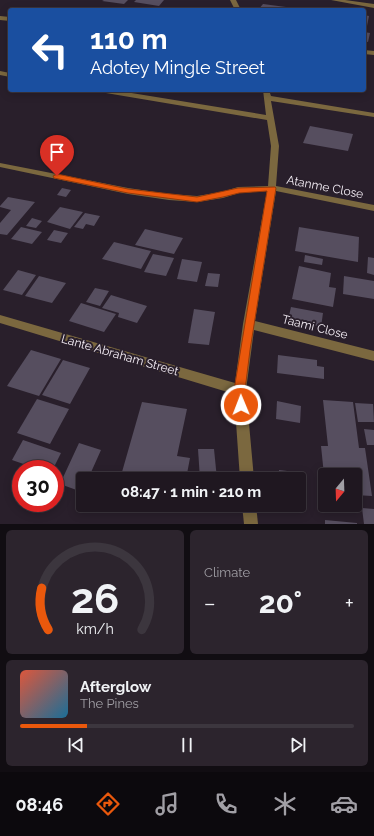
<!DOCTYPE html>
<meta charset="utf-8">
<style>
:root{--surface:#1f1720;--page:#2c242d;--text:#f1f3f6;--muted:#a19fa5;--line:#3c363e;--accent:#ea580c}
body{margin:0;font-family:Raleway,sans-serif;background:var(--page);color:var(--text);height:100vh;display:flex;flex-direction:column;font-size:15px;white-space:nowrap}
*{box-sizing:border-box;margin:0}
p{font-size:13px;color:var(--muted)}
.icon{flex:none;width:22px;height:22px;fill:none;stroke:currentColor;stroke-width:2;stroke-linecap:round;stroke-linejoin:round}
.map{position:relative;height:524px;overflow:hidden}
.drawer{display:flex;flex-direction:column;gap:6px;padding:6px;background:#110d12;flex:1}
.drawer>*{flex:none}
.guide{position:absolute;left:8px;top:8px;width:358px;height:84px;border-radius:4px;box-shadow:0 2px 10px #0003,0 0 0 1px var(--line);background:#1a4fa0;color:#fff;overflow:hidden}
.needle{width:26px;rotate:199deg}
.tools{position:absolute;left:318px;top:468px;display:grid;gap:8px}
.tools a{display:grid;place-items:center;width:44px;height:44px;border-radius:4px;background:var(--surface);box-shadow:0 2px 10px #0003,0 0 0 1px var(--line);font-size:20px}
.speed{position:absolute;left:12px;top:460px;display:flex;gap:8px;font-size:20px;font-weight:700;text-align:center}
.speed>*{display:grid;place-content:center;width:52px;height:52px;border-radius:50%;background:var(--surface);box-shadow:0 2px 10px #0003,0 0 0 1px var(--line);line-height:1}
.speed .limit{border:6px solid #d22;background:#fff;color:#111}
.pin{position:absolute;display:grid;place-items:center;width:34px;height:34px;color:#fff;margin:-41px -17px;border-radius:50% 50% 50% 0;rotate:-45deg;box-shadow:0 0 4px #0007}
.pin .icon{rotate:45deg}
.me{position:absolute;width:44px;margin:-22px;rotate:359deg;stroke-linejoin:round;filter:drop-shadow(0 0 3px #0008)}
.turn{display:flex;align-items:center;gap:14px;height:84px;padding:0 16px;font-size:18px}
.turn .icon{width:52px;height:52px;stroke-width:2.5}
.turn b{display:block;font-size:28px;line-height:34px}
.big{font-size:30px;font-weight:700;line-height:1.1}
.drawer .tile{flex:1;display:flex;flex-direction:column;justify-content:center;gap:6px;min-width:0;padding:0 14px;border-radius:6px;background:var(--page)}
.drawer .dial{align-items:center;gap:0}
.dial svg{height:104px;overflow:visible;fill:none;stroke:var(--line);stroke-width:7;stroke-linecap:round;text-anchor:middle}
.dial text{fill:var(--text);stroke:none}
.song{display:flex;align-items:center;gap:12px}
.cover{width:48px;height:48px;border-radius:6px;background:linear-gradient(135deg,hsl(10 70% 55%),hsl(200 70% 35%))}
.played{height:4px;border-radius:2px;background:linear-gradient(90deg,var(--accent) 20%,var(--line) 20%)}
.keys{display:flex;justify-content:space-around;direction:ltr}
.heat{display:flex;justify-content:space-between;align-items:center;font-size:22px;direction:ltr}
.drawer .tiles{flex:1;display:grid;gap:6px;grid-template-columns:1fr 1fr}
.tile:last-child{grid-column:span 2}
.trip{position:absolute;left:76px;top:472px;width:230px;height:40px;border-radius:4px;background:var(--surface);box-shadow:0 2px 10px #0003,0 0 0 1px var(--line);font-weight:700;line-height:40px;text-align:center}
.tabs{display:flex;height:64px;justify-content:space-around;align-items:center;background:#0c090d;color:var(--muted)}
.tabs .icon{width:28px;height:28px}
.tabs .current{color:var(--accent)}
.tabs b{font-size:18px;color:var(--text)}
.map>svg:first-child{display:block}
.building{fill:#564e5f}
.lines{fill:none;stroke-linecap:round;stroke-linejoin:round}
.minor{fill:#7b683f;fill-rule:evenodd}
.route{fill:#ea580c;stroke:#983908}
.labels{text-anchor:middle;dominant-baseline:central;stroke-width:4;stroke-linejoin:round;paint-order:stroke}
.street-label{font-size:12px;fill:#f3ecf4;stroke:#291f2b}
</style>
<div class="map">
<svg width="374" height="524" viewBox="0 0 374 524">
<rect width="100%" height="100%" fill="#291f2b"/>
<g class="building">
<path d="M104 0H128L124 4 102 1Z"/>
<path d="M136 0H164L159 6 134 2Z"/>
<path d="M263 4 286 7 284 10H258Z"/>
<path d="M165 7 183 9V10H162Z"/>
<path d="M364 15 369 16 367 26H364Z"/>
<path d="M364 32 370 33 368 42 364 41Z"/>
<path d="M310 126 353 134 348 151 303 143Z"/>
<path d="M62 188 71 190 66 197 57 195Z"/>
<path d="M8 197 35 202 7 235 0 234V223L11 210 0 207V206Z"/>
<path d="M60 207 83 212 70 229 47 222Z"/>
<path d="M85 213 100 216 94 226 86 224 83 229 74 227Z"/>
<path d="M32 218 42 221 36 228 26 226Z"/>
<path d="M21 227 42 232 32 244 11 239Z"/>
<path d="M299 227 359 237 358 262 295 251Z"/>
<path d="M145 229 183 238 174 254 135 245Z"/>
<path d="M54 230 68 233 61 243 47 240Z"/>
<path d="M114 242 151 251 141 269 102 259Z"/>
<path d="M153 254 174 258 166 276 144 272Z"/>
<path d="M305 255 323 259 322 265 304 262Z"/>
<path d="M368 257 374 258V275L367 273Z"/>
<path d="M182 259 202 262 197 282 177 279Z"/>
<path d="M299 266 331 273 329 287 336 288 333 307 292 299Z"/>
<path d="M18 270 36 275 22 295 3 290Z"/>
<path d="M208 273 220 274 218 287 205 286Z"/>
<path d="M39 276 66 283 52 303 25 296Z"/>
<path d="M344 276 374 281V299L343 294Z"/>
<path d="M95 288 109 291 100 306 86 302Z"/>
<path d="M111 295 147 306 137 323 118 317 119 313 102 308Z"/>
<path d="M81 303 116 314 104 332 69 321Z"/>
<path d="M291 307 323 313 321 327 288 320Z"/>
<path d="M194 309 215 312 209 345 188 343Z"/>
<path d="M31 350 61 359 39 396 7 386Z"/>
<path d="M278 355 317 360V366L324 367V379L277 373Z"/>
<path d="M63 360 90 368 70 404 42 395Z"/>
<path d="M37 399 69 409 50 444 17 433Z"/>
<path d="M323 400 353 402 359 448H365L372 496 355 495V475H324L321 446H328Z"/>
<path d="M277 401 301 406 300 423 276 419Z"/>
<path d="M142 402 187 409 177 456 190 458 186 479H120Z"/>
<path d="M355 403 373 404 374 422H358Z"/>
<path d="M364 429 374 430V445H367Z"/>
<path d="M23 440 61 453 53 469H38L12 460Z"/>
<path d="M79 443 101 450 88 479H83L82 492 60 484Z"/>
<path d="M198 449H214L217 479H200Z"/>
<path d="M279 470 304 473 303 490 299 489V479H279Z"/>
<path d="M362 508 374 509V524H364Z"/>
<path d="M325 520 357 523V524H325Z"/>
</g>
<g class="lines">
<g class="minor">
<path d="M230 0H236L241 10H235Z"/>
<path d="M331 0H345L374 4V8Z"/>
<path d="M0 16 10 17V21L0 20Z"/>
<path d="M364 50 374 51V55L364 54Z"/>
<path d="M0 71 10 73V77L0 75Z"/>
<path d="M97 90H113L266 115 263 90H269L271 96 374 113V117L271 101 279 146 276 186 374 205V211L276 191 255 321 374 351V361L254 330 246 390 254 479H240L234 394 0 323V315L235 383 243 324 267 191 239 193 223 198 197 202 169 200 128 194 0 167V163L128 188 169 194 197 196 222 192 238 187 268 186 271 146 267 120 100 92Z"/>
<path d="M242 505H256L258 524H244Z"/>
</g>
</g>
<path class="route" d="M57 174 128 189 197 197 238 188 275 187 276 188 250 350 245 390 247 405 245 408 241 410 237 408 234 390 267 191 239 193 223 197 197 202 128 193 54 178 53 176Z"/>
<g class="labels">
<g class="street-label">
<text transform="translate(325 187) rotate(11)">Atanme Close</text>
<text transform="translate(315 327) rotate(14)">Taami Close</text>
<text transform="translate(120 355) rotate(16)">Lante Abraham Street</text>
</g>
</g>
</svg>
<div class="tools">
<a><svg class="needle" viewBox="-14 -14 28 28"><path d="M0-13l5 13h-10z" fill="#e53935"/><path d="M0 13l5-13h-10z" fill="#a19fa5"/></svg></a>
</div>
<div class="speed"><div class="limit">30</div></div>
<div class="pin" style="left:57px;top:176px;background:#d93025"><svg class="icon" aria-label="arrive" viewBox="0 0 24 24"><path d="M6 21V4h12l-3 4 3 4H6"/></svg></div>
<svg class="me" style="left:241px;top:405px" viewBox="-20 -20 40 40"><circle r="17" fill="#ea580c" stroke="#fff" stroke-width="3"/><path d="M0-11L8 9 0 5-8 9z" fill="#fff"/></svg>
<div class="trip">08:47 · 1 min · 210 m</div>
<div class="guide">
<div class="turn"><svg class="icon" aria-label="left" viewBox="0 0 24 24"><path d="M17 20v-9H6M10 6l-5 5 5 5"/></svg><div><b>110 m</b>Adotey Mingle Street</div></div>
</div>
</div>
<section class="drawer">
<div class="tiles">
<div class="tile dial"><svg viewBox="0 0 100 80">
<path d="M14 69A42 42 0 1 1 86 69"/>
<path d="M14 69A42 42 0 0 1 9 37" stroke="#ea580c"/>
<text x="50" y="56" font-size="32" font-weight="700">26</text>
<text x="50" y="72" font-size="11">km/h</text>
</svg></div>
<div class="tile"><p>Climate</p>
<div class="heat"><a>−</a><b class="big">20°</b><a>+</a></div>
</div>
<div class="tile">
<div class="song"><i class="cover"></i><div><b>Afterglow</b><p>The Pines</p></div></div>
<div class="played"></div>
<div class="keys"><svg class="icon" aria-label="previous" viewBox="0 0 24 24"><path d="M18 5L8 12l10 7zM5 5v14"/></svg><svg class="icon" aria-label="pause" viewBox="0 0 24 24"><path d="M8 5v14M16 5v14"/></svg><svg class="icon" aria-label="next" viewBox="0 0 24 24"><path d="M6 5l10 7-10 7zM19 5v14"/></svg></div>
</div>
</div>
</section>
<nav class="tabs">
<b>08:46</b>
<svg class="icon current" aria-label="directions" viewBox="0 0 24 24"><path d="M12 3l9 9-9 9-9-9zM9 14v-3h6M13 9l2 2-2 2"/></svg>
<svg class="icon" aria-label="music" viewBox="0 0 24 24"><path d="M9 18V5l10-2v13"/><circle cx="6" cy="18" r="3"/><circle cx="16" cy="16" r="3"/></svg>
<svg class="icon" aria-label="phone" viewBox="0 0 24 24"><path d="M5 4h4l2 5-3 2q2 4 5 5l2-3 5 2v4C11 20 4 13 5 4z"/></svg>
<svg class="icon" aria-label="climate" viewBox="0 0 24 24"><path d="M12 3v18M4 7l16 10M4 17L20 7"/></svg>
<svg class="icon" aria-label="car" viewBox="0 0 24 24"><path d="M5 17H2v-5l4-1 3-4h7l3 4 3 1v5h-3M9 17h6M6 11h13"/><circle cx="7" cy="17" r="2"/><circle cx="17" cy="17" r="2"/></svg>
</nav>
